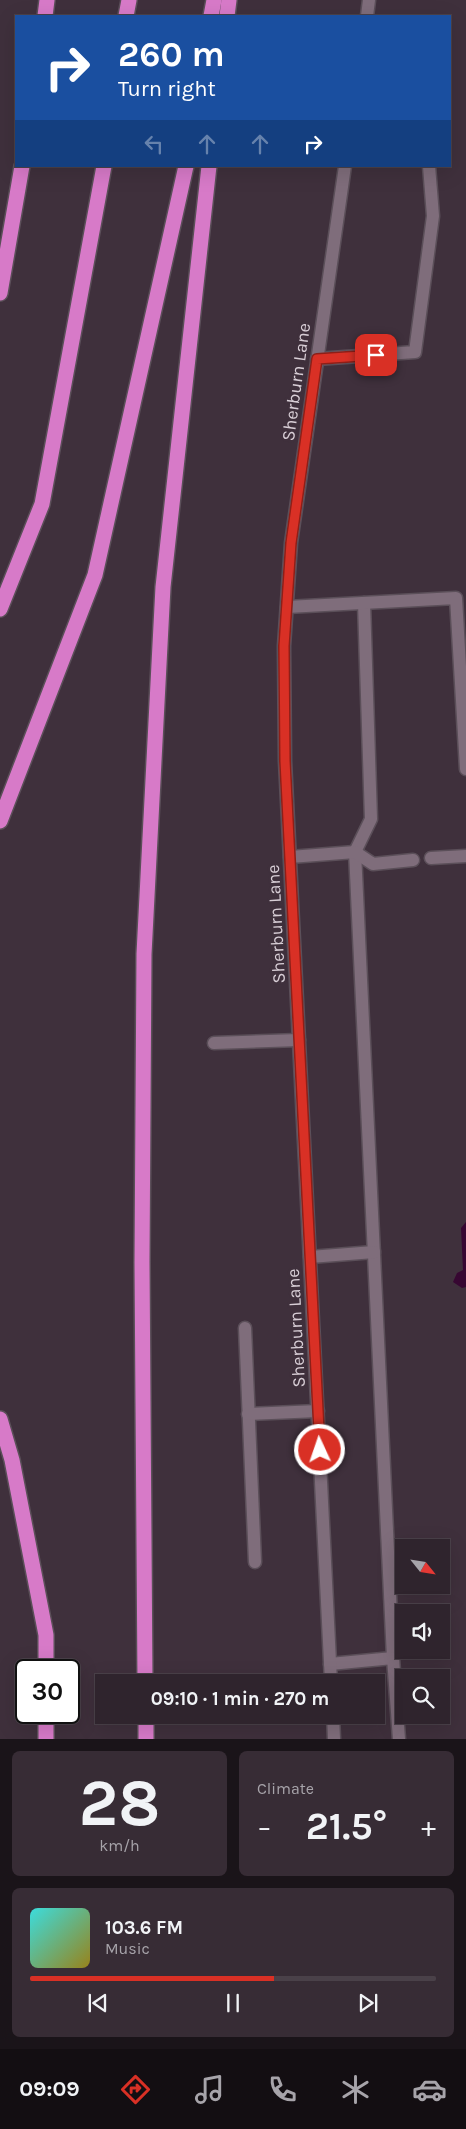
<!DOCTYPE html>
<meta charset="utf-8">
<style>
:root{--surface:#2f242d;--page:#372c35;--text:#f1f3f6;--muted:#a7a4aa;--line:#4a4149;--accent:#d93025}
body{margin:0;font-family:Karla,sans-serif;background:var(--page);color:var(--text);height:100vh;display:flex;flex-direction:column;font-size:19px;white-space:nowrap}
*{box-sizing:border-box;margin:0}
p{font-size:16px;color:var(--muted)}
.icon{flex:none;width:28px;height:28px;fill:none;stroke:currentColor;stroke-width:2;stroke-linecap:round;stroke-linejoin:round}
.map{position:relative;height:1739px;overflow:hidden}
.drawer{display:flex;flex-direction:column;gap:12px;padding:12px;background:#1a1419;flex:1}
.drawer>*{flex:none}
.guide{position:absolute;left:15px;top:15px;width:436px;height:152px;border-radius:0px;box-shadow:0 5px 20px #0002,0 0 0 1px var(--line);background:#1a4fa0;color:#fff;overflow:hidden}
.needle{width:32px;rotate:120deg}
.buttons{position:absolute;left:395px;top:1539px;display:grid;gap:10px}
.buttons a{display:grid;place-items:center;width:55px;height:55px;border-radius:0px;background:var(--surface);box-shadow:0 5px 20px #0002,0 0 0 1px var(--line);font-size:25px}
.speed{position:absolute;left:15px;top:1659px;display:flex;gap:10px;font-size:25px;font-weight:700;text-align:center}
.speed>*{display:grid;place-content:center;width:65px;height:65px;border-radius:50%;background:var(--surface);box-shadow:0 5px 20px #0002,0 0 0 1px var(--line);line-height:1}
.speed .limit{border:2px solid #111;border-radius:8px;background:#fff;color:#111}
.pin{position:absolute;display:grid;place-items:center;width:42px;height:42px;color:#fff;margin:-21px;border-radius:10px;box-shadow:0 2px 8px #0006}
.me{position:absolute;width:55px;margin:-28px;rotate:357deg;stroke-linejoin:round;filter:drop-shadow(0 0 4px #0008)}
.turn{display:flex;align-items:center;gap:18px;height:105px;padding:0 20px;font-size:22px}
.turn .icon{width:65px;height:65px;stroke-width:2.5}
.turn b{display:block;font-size:35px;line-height:42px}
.lanes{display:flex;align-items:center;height:48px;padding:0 20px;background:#0003;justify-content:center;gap:25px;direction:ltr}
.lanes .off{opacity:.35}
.big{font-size:38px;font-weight:700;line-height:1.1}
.drawer .tile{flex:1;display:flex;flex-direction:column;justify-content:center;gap:8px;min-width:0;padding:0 18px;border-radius:8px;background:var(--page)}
.drawer .dial{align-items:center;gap:0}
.dial b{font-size:65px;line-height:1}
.song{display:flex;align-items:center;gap:15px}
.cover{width:60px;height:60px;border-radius:8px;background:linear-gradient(135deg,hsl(180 70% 55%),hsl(50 70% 35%))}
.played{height:5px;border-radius:2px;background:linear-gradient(90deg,var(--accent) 60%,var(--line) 60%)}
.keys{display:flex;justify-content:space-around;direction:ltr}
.heat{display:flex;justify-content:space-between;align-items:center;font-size:28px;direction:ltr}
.drawer .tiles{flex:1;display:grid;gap:12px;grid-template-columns:1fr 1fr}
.tile:last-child{grid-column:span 2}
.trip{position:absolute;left:95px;top:1674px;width:290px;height:50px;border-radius:0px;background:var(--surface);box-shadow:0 5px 20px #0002,0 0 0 1px var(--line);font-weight:700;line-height:50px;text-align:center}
.tab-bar{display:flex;height:80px;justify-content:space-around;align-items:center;background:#130e12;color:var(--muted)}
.tab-bar .icon{width:35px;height:35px}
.tab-bar .selected{color:var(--accent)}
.tab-bar b{font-size:22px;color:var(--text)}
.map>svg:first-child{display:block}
.water{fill:#370732}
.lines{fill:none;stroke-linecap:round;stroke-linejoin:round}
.service-casing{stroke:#5b4f59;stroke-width:15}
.minor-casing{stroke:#5b4f59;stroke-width:15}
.motorway-casing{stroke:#5b4f59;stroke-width:18}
.service{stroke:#7f6d7b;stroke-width:12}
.minor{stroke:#7f6d7b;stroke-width:12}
.motorway{stroke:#d77ac8;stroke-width:15}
.route-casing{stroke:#8d1f18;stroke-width:12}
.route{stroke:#d93025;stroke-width:9}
.labels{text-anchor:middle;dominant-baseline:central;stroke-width:5;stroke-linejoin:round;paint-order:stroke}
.street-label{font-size:18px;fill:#d8ced6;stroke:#3f303c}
</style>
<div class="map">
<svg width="466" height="1739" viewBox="0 0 466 1739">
<rect width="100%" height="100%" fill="#3f303c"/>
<path class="water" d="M466 1222V1287L462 1288 453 1282 457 1273 463 1270 461 1228Z"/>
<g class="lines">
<g class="service-casing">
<g id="service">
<path d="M317 359 415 352 433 216 429 166"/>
<path d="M364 603 371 819 355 852 393 1658"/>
<path d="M287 607 456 598 466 769"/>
<path d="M290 857 355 852 373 864 413 860"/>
<path d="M431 858 466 856"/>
<path d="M214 1043 299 1040"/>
<path d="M310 1257 374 1252"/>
<path d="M245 1328 255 1562"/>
<path d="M248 1414 318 1411"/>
<path d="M330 1664 393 1658 399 1739"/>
</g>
</g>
<g class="minor-casing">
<g id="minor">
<path d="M367 16 369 0"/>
<path d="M331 1682 285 761 284 646 291 543 345 166"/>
<path d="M333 1715 334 1739"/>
</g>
</g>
<g class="motorway-casing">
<g id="motorway">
<path d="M45 16 47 0"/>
<path d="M126 16 129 0"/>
<path d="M211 16 214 0"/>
<path d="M227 16 229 0"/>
<path d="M0 293 22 166"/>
<path d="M0 609 42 504 104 166"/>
<path d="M0 821 95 575 186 166"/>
<path d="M0 1419 12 1460 46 1635V1670"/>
<path d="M145 1682 142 1262 144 954 163 587 209 166"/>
<path d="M146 1715V1739"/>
<path d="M46 1739V1712"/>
</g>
</g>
<use href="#service" class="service"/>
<use href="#minor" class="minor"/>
<use href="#motorway" class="motorway"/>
</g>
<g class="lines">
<g class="route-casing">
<path id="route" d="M320 1450 285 761 284 646 291 543 317 359 376 355"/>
</g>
<use href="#route" class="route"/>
</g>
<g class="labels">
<g class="street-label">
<text transform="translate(296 382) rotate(-82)">Sherburn Lane</text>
<text transform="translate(276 924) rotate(-93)">Sherburn Lane</text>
<text transform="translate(296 1328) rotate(-93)">Sherburn Lane</text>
</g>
</g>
</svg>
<div class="buttons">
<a><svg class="needle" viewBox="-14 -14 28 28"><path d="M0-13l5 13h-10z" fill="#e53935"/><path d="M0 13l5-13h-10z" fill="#a7a4aa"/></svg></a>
<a><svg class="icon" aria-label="sound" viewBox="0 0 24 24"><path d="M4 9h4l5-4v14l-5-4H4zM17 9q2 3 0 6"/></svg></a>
<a><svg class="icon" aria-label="search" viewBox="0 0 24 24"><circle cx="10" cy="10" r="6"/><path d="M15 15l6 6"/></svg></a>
</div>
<div class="speed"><div class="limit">30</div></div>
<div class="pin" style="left:376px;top:355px;background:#d93025"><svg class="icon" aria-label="arrive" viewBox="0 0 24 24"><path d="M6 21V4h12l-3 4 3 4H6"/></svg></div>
<svg class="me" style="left:320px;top:1450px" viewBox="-20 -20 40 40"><circle r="17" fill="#d93025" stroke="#fff" stroke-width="3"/><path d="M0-11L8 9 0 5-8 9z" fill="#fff"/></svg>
<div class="trip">09:10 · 1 min · 270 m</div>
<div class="guide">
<div class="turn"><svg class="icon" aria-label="right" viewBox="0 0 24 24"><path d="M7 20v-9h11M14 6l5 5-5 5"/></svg><div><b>260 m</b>Turn right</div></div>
<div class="lanes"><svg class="icon off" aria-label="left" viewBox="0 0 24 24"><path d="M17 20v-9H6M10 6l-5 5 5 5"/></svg><svg class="icon off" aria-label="ahead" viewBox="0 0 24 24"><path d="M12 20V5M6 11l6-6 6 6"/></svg><svg class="icon off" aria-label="ahead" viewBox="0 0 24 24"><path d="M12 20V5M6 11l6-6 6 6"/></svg><svg class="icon" aria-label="right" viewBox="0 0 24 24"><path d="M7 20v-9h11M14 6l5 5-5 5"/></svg></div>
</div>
</div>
<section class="drawer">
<div class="tiles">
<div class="tile dial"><b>28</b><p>km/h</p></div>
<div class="tile"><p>Climate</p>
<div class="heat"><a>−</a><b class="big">21.5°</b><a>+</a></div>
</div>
<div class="tile">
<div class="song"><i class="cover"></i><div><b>103.6 FM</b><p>Music</p></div></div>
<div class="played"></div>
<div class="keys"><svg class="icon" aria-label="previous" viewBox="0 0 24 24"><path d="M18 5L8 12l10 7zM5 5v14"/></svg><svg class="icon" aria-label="pause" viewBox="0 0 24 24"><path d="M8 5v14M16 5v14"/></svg><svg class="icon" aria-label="next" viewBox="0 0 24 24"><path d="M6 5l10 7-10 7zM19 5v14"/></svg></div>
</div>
</div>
</section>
<nav class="tab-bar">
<b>09:09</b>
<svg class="icon selected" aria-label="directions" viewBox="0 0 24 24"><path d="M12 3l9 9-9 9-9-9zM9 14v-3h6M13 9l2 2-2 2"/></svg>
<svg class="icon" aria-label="music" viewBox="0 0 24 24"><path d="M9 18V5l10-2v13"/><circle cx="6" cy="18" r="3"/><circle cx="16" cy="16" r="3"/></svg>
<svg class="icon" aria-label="phone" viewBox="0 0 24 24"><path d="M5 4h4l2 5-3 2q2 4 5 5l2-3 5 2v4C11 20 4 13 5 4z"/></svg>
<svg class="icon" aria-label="climate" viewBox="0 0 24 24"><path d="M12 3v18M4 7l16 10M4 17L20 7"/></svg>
<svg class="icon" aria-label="car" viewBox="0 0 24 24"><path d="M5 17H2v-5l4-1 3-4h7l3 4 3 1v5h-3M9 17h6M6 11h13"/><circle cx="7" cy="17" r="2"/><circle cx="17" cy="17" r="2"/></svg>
</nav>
